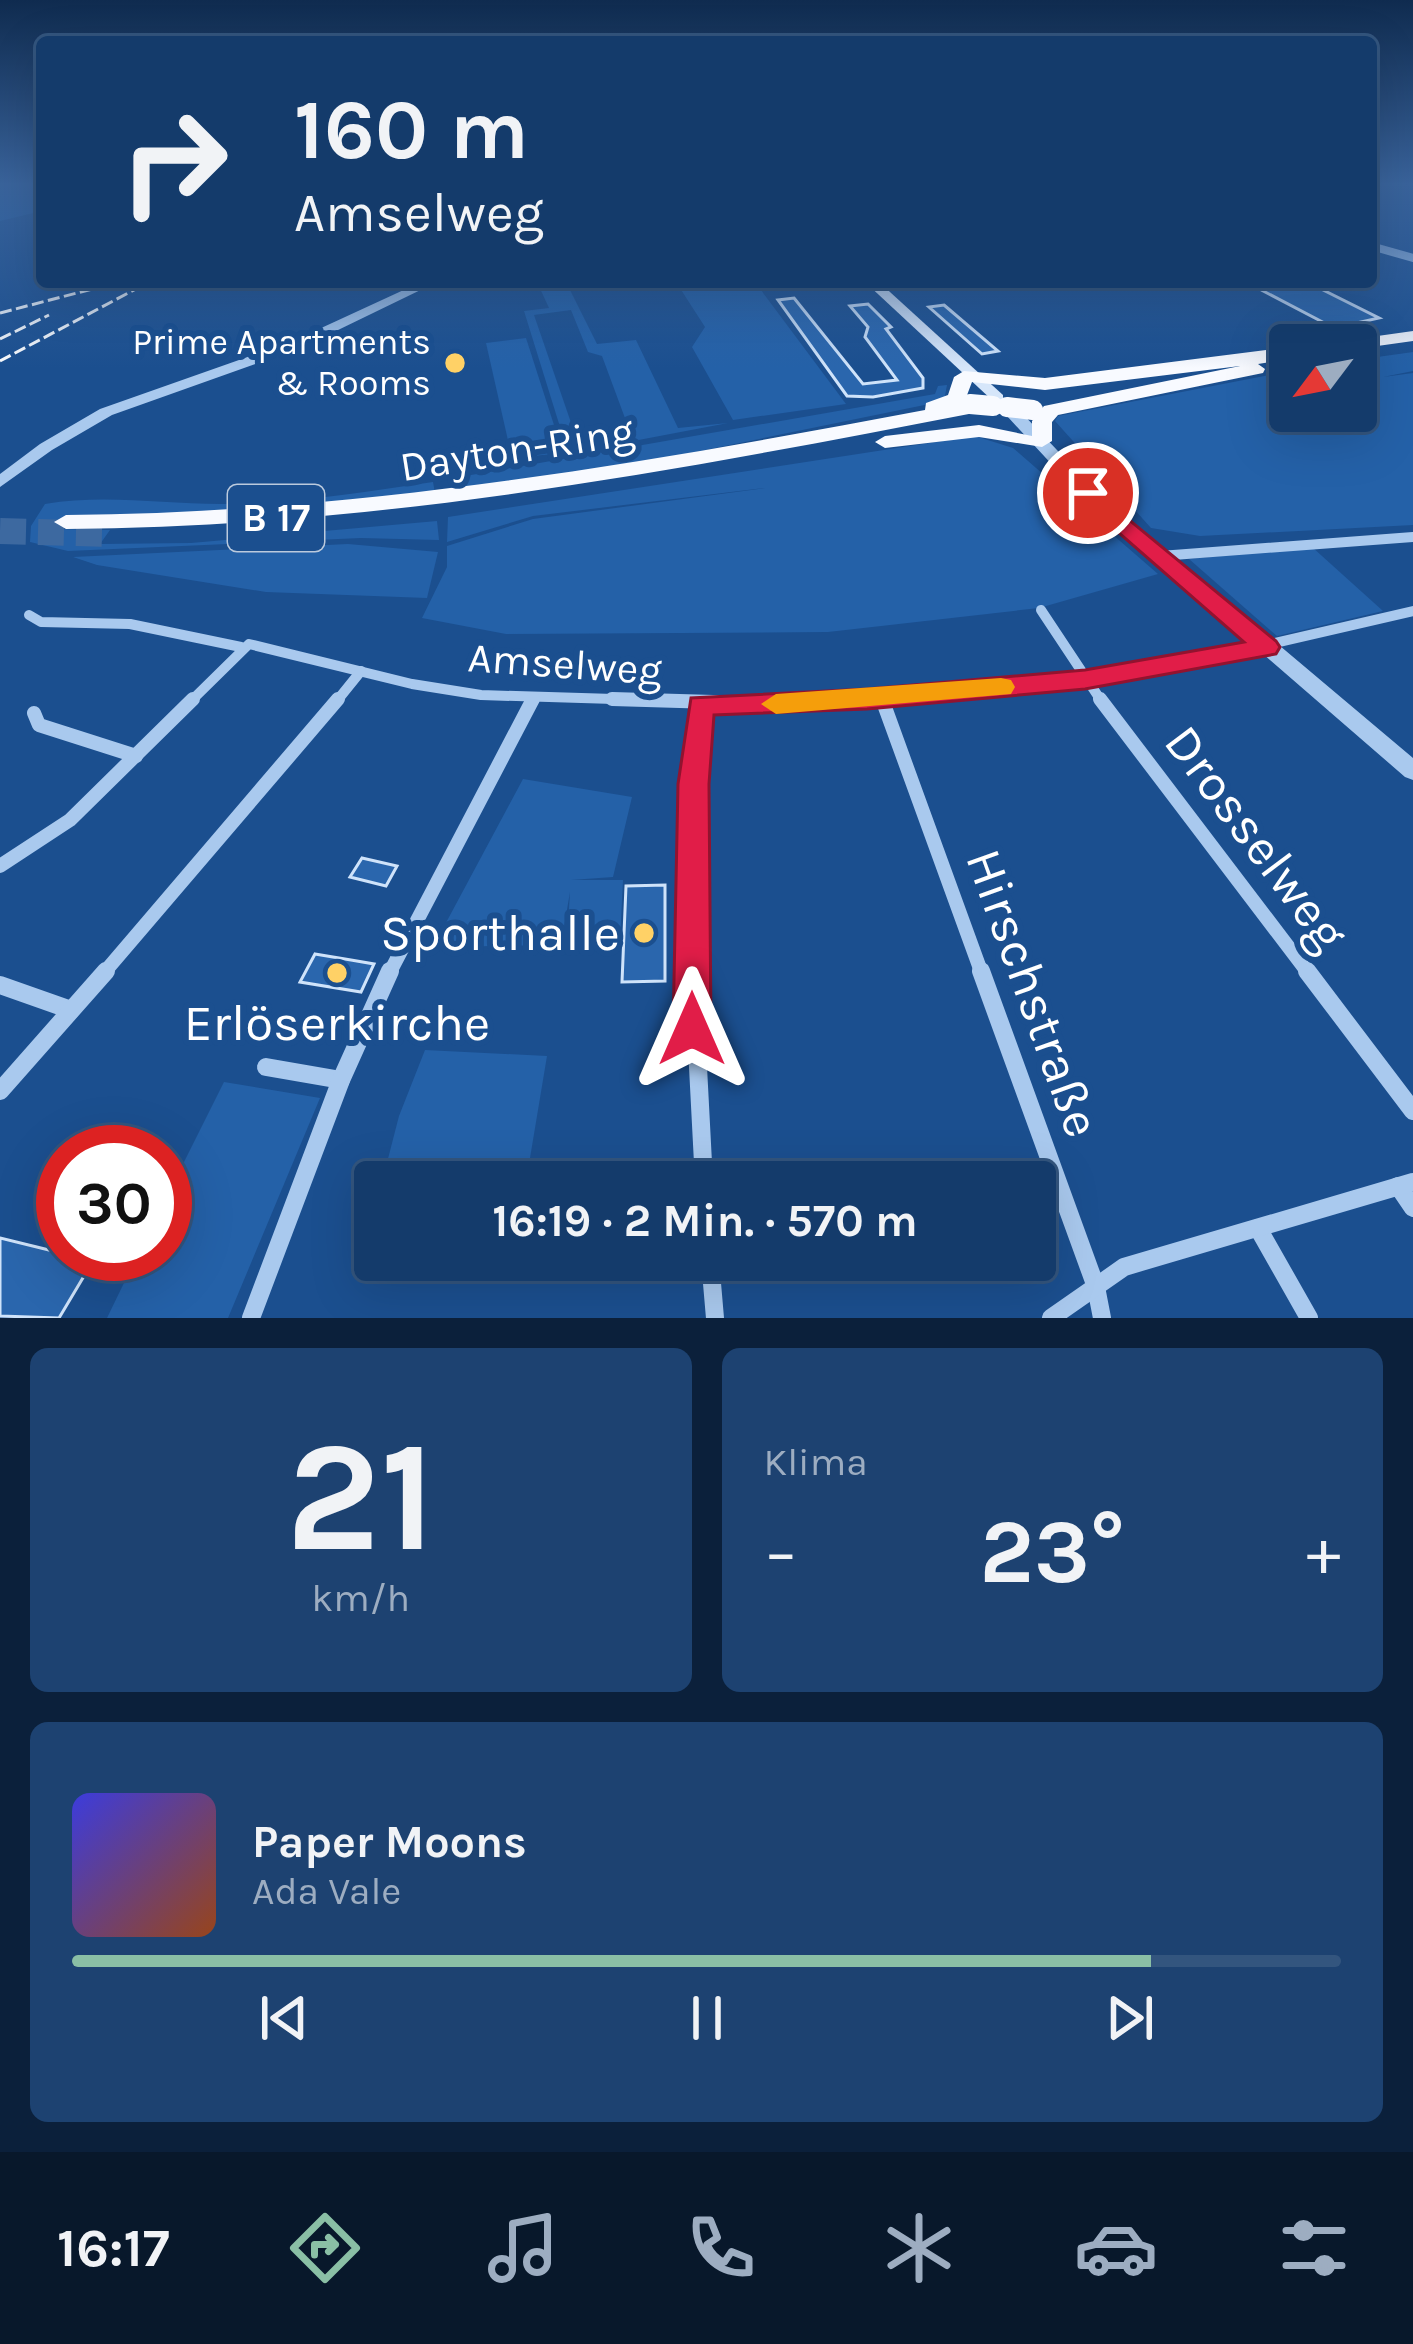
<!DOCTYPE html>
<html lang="de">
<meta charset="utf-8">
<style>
:root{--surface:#143b6b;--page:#1d4271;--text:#f1f3f6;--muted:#9dadc1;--line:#33557e;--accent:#8abfa5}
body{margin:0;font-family:Karla,sans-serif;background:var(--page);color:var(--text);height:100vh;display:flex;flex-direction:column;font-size:45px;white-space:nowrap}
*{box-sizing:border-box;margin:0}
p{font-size:39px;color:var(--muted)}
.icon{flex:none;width:66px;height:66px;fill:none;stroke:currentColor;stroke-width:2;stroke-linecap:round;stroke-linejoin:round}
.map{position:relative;height:1318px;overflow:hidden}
.side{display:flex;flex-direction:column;gap:30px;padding:30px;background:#0b203b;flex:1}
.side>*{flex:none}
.top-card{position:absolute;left:36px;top:36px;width:1341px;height:252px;border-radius:12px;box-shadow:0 12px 48px #0002,0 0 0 3px var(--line);background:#143b6b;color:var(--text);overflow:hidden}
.needle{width:78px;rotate:238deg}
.fabs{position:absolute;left:1269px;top:324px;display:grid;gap:24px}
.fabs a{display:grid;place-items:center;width:108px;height:108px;border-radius:12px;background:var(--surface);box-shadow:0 12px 48px #0002,0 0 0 3px var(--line);font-size:60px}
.speed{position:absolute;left:36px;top:1125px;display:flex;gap:24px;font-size:60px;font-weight:700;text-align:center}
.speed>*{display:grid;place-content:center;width:156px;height:156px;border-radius:50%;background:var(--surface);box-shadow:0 12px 48px #0002,0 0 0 3px var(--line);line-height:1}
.speed .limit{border:18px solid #d22;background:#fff;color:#111}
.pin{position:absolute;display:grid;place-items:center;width:102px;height:102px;color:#fff;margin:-51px;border:6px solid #fff;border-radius:50%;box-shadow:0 3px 12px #0007}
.me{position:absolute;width:132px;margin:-66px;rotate:0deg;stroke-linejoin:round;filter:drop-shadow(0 0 9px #0008)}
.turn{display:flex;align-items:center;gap:42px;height:252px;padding:0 60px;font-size:54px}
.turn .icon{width:156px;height:156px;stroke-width:2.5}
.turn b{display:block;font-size:84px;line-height:102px}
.big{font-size:90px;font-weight:700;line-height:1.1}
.side .widget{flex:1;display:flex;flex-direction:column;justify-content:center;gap:18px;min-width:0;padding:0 42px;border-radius:18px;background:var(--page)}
.side .dial{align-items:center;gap:0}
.dial b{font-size:156px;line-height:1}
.song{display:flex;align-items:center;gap:36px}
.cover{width:144px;height:144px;border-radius:18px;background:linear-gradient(135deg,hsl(240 70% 55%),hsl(20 70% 35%))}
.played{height:12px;border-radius:6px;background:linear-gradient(90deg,var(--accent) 85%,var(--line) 85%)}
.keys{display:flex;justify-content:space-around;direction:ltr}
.heat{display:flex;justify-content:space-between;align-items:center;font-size:66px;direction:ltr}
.side .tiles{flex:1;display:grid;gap:30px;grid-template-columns:1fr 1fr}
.widget:last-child{grid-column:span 2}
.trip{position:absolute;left:354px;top:1161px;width:702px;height:120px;border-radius:12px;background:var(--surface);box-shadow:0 12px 48px #0002,0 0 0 3px var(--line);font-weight:700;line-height:120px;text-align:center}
.tabs{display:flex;height:192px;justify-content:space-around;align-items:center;background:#08182b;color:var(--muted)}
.tabs .icon{width:84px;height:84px}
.tabs .active{color:var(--accent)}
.tabs b{font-size:54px;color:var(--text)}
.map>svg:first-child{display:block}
.green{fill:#2461a8;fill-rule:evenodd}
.building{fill:#2a66ad;stroke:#cfe3fa;stroke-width:3}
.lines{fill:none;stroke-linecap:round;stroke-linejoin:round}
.trunk-tunnel{stroke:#3d69a0;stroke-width:26;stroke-dasharray:26 12;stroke-linecap:butt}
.minor-far3{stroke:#a9c9ee;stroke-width:8}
.minor-far2{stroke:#a9c9ee;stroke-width:10}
.minor-far1{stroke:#a9c9ee;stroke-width:14}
.minor{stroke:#a9c9ee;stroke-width:18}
.tertiary{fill:#a9c9ee;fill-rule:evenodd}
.secondary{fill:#d6e6fa;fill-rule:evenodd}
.trunk{fill:#f8faff;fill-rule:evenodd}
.rail{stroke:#fff;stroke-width:3;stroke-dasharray:12 4.5;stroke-linecap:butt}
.trunk-bridge{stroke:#f8faff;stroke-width:20}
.route{fill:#e11d48;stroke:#92132f;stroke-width:3}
.slow{fill:#f59e0b}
.poi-dot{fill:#ffd166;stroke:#1b4f8f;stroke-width:4.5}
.labels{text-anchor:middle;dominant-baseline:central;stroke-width:12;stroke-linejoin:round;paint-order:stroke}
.far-poi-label{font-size:36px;fill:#fff;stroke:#1b4f8f;text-anchor:end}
.shield{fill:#1b4f8f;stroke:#bbcadd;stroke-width:3}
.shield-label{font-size:39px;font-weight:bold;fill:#fff}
.street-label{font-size:42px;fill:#fff;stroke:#1b4f8f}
.near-street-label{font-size:51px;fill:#fff;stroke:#1b4f8f}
.near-poi-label{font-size:51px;fill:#fff;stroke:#1b4f8f;text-anchor:end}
</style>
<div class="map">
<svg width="1413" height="1318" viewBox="0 0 1413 1318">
<rect width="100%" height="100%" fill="#1b4f8f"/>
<g class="green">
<path d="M0 183H42V211L0 221Z"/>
<path d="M537 282H566L597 344 636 340 678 428 728 423 586 450 565 443 524 311 549 308ZM571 310 588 352 602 356 632 437 578 443 534 315Z"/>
<path d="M676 282H755L846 404 733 420 692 347 705 327Z"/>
<path d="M526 338 563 453 512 458 486 343Z"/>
<path d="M1413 352V371L1383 377 1413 373V525L1200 536 1151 528 1055 421 1058 416 1290 371V411H1356V360Z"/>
<path d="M947 385 944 401 632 465 452 491 448 479 935 394 938 386Z"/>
<path d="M975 436 1013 448 1158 574 1039 608 828 632 506 634 422 618 447 567V546L533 519 765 488 533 516 447 542 448 517Z"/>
<path d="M433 482 435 493 193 514 68 515 57 529 110 530 100 544 191 543 437 521 439 540 361 538 68 551 30 542 31 526 45 504C105 494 161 504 221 504 292 504 363 492 433 482Z"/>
<path d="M348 544 438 552 427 598 266 592 97 565 73 557Z"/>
<path d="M1312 547 1383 611 1277 636 1189 559Z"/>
<path d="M523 779 632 797 613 877 571 880H623L620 941 567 942 570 892 561 945 433 947Z"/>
<path d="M425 1050 547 1056 526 1182H382L399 1116Z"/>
<path d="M224 1082 320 1098 228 1318H107L138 1254H165V1200Z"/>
</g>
<g class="building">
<path d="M1246 282H1307L1379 318 1334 328Z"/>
<path d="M794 298 863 384 897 380 865 337 868 327 850 306 868 304 891 327 886 329 923 378V388L873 397 847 396 778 300Z"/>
<path d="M944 305 998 351 982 354 929 307Z"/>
<path d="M362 858 397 866 386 886 350 877Z"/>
<path d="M665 885V981L622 982 626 886Z"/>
<path d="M315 954 351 960 374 964 361 992 300 982Z"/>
<path d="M0 1238 49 1250 55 1242 63 1244V1254H80L93 1261 59 1318 0 1316Z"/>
</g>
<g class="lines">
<path class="trunk-tunnel" d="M0 531 113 534"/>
<g class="minor-far3">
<path d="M1371 228V246"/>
<path d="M1371 246 1413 258"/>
</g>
<g class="minor-far2">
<path d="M1160 556 1413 537"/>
<path d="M1041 610 1102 702"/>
<path d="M29 615 41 622 130 624 241 647"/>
<path d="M190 702 249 644 412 684 481 695 712 702"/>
<path d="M336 702 361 671"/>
<path d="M804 702 1163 669 1413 611"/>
</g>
<g class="minor-far1">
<path d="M612 699 781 704 836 699"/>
<path d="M882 699 982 974"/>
<path d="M1100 699 1309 974"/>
<path d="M34 713 39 725 136 756"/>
<path d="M0 866 70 820 193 699"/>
<path d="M103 974 338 699"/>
<path d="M389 974 533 699"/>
<path d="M693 974V824L701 705"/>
</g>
<g class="minor">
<path d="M693 971 704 1182"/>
<path d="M981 971 1096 1287 1102 1318"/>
<path d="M1307 971 1413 1111"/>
<path d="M0 985 71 1010"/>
<path d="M266 1067 341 1080"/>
<path d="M0 1091 106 971"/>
<path d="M1398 1186 1413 1208"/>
<path d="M1258 1228 1309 1318"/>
<path d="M710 1260 715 1318"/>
<path d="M251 1318 341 1080 390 971"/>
<path d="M1051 1318 1124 1267 1413 1182"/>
</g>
<g class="tertiary">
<path d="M421 282H437L303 347 112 415 52 450 0 487V474L40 444 100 409 293 341Z"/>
<path d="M1013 408 1019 410 1094 489 1413 758V780L1405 777 1082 497 1007 416 1005 413Z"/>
</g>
<path class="secondary" d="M865 282H879L1003 395V401H993Z"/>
<g class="trunk">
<path d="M1413 331V341L1356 349V345H1340L1349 340Z"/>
<path d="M1290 347V359L1258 364 1265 369 1263 373 1058 415 1052 422V441L1042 447 979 437 885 448 875 442 885 436 979 425 1032 436V421L1044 406 1240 366 1045 390 972 382 964 403 974 401 984 407 974 413C669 472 378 527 66 529L54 522 66 515C357 513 640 464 925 410L926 403 948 395 954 377 964 371 1045 378Z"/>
</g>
<g class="rail">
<path d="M0 313 119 282"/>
<path d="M0 339 49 315"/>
<path d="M0 361 149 282"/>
</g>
<g class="trunk-bridge">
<path d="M970 404 993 406"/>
<path d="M1007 407 1033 410"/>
</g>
</g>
<linearGradient id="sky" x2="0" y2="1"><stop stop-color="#0f2b4f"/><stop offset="0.5" stop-color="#39639b"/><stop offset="1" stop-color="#39639b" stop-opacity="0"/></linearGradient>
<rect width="1413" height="368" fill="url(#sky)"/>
<path class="route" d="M1088 486 1276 641 1280 647 1276 654 1085 689 867 709 714 715 709 784 711 1029 705 1041 692 1046 679 1041 673 1029 678 784 691 698 867 689 1085 670 1244 642 1079 498 1076 493Z"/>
<path class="slow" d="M1001 678 1011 680 1015 687 1011 694 776 714 761 704 776 694Z"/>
<g class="poi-dot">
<circle cx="455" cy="363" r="12"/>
<circle cx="644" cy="933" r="12"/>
<circle cx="337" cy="973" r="12"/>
</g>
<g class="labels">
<g class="far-poi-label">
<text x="431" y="342">Prime Apartments<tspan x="431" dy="41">&amp; Rooms</tspan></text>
</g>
<rect class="shield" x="228" y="485" width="96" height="66" rx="9"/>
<g class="shield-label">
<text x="276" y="518">B 17</text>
</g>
<g class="street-label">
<text transform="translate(517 449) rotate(-9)">Dayton-Ring</text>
<text transform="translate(565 664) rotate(4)">Amselweg</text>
</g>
<g class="near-street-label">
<text transform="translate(1256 838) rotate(53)">Drosselweg</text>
<text transform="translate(1033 993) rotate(70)">Hirschstraße</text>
</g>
<g class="near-poi-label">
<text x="620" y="933">Sporthalle</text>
<text x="337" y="1023" text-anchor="middle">Erlöserkirche</text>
</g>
</g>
</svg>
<div class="fabs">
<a><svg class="needle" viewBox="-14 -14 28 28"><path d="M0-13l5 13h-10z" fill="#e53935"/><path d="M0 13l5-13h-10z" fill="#9dadc1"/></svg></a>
</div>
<div class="speed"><div class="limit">30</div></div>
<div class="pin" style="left:1088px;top:493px;background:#d93025"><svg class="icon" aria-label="arrive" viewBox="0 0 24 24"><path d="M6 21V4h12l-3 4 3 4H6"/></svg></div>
<svg class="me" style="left:692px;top:1029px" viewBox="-20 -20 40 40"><path d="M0-17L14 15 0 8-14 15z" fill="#e11d48" stroke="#fff" stroke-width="4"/></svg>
<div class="trip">16:19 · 2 Min. · 570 m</div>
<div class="top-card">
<div class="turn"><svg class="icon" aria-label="right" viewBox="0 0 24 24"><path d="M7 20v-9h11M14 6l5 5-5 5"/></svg><div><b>160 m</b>Amselweg</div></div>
</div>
</div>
<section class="side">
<div class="tiles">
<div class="widget dial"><b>21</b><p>km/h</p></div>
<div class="widget"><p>Klima</p>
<div class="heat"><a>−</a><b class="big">23°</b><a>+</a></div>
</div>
<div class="widget">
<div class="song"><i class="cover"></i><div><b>Paper Moons</b><p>Ada Vale</p></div></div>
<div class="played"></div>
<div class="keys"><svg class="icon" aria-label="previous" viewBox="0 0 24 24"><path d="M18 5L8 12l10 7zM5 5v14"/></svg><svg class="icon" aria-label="pause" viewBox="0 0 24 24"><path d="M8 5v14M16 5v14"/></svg><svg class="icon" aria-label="next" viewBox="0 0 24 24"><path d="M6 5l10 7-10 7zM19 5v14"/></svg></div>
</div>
</div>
</section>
<nav class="tabs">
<b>16:17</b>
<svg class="icon active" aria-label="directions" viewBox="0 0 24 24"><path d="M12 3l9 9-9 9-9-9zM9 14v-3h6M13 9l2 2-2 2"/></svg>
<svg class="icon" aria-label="music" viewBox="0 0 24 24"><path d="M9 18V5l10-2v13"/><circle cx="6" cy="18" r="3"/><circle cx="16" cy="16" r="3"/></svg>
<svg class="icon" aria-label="phone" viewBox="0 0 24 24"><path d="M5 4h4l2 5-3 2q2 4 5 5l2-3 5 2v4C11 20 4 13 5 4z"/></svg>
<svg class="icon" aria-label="climate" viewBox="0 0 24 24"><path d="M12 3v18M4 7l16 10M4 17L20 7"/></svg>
<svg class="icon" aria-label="car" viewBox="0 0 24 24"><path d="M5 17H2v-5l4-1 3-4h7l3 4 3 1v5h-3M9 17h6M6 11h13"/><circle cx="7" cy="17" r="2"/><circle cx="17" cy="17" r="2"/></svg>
<svg class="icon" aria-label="filters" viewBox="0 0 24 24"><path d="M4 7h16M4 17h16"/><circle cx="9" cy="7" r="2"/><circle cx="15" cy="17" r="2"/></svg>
</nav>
